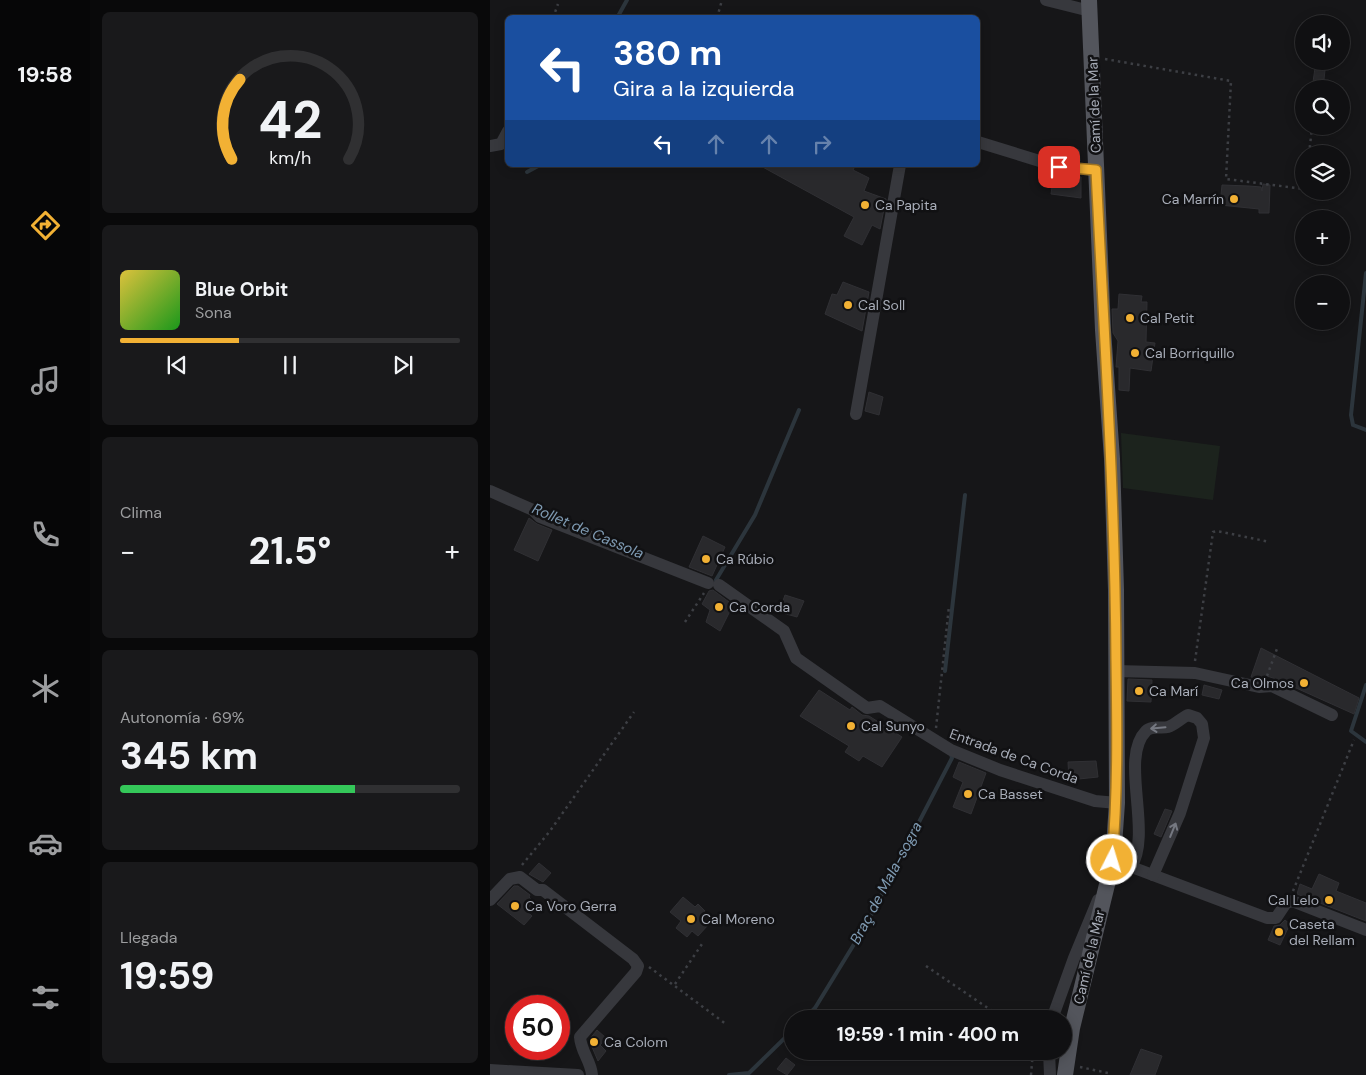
<!DOCTYPE html>
<html lang="es">
<meta charset="utf-8">
<style>
:root{--surface:#101012;--page:#19191b;--text:#f1f3f6;--muted:#9c9d9f;--line:#303032;--accent:#f2b134}
body{margin:0;font-family:"DM Sans",sans-serif;background:var(--page);color:var(--text);height:100vh;display:flex;flex-direction:column;font-size:19px;white-space:nowrap}
*{box-sizing:border-box;margin:0}
p{font-size:16px;color:var(--muted)}
.icon{flex:none;width:28px;height:28px;fill:none;stroke:currentColor;stroke-width:2;stroke-linecap:round;stroke-linejoin:round}
.map{position:relative;flex:1;overflow:hidden}
.details{display:flex;flex-direction:column;gap:12px;padding:12px;background:#09090a;width:400px}
.details>*{flex:none}
.banner{position:absolute;left:15px;top:15px;width:475px;height:152px;border-radius:8px;box-shadow:0 2px 12px #0003,0 0 0 1px var(--line);background:#1a4fa0;color:#fff;overflow:hidden}
.tools{position:absolute;left:805px;top:15px;display:grid;gap:10px}
.tools a{display:grid;place-items:center;width:55px;height:55px;border-radius:50%;background:var(--surface);box-shadow:0 2px 12px #0003,0 0 0 1px var(--line);font-size:25px}
.speed{position:absolute;left:15px;top:995px;display:flex;gap:10px;font-size:25px;font-weight:700;text-align:center}
.speed>*{display:grid;place-content:center;width:65px;height:65px;border-radius:50%;background:var(--surface);box-shadow:0 2px 12px #0003,0 0 0 1px var(--line);line-height:1}
.speed .limit{border:8px solid #d22;background:#fff;color:#111}
.pin{position:absolute;display:grid;place-items:center;width:42px;height:42px;color:#fff;margin:-21px;border-radius:10px;box-shadow:0 2px 8px #0006}
.me{position:absolute;width:55px;margin:-28px;rotate:5deg;stroke-linejoin:round;filter:drop-shadow(0 0 4px #0008)}
.turn{display:flex;align-items:center;gap:18px;height:105px;padding:0 25px;font-size:22px}
.turn .icon{width:65px;height:65px;stroke-width:2.5}
.turn b{display:block;font-size:35px;line-height:42px}
.lanes{display:flex;align-items:center;height:48px;padding:0 25px;background:#0003;justify-content:center;gap:25px;direction:ltr}
.lanes .off{opacity:.35}
.big{font-size:38px;font-weight:700;line-height:1.1}
.details .card{flex:1;display:flex;flex-direction:column;justify-content:center;gap:8px;min-width:0;padding:0 18px;border-radius:8px;background:var(--page)}
.details .dial{align-items:center;gap:0}
.dial svg{height:130px;overflow:visible;fill:none;stroke:var(--line);stroke-width:7;stroke-linecap:round;text-anchor:middle}
.dial text{fill:var(--text);stroke:none}
.song{display:flex;align-items:center;gap:15px}
.cover{width:60px;height:60px;border-radius:8px;background:linear-gradient(135deg,hsl(50 70% 55%),hsl(120 70% 35%))}
.played{height:5px;border-radius:2px;background:linear-gradient(90deg,var(--accent) 35%,var(--line) 35%)}
.keys{display:flex;justify-content:space-around;direction:ltr}
.heat{display:flex;justify-content:space-between;align-items:center;font-size:28px;direction:ltr}
.charge{height:8px;border-radius:4px;background:linear-gradient(90deg,#34c759 69%,var(--line) 0)}
.trip{position:absolute;left:294px;top:1010px;width:288px;height:50px;border-radius:25px;background:var(--surface);box-shadow:0 2px 12px #0003,0 0 0 1px var(--line);font-weight:700;line-height:50px;text-align:center}
main{display:flex;flex:1;min-height:0}
.tab-bar{display:flex;flex-direction:column;width:90px;justify-content:space-around;align-items:center;background:#060607;color:var(--muted)}
.tab-bar .icon{width:35px;height:35px}
.tab-bar .active{color:var(--accent)}
.tab-bar b{font-size:22px;color:var(--text)}
.map>svg:first-child{display:block}
.green{fill:#1c231d}
.lines{fill:none;stroke-linecap:round;stroke-linejoin:round}
.stream{stroke:#2c353c;stroke-width:4}
.building{fill:#29292c;stroke:#303034}
.path{stroke:#3d3f44;stroke-width:2.5;stroke-dasharray:2.5 4;stroke-linecap:butt}
.minor{stroke:#37383d;stroke-width:12}
.major{stroke:#53555c;stroke-width:16}
.oneway{stroke:#757881}
.route-casing{stroke:#9d7322;stroke-width:12}
.route{stroke:#f2b134;stroke-width:9}
.poi-dot{fill:#f2b134;stroke:#111113;stroke-width:2}
.labels{text-anchor:middle;dominant-baseline:central;stroke-width:5;stroke-linejoin:round;paint-order:stroke}
.street-label{font-size:14px;fill:#a8adb8;stroke:#111113}
.poi-label{font-size:14px;fill:#a8adb8;stroke:#111113;text-anchor:start}
.water-label{font-size:15px;font-style:italic;fill:#7f9bb3;stroke:#111113}
</style>
<main>
<nav class="tab-bar">
<b>19:58</b>
<svg class="icon active" aria-label="directions" viewBox="0 0 24 24"><path d="M12 3l9 9-9 9-9-9zM9 14v-3h6M13 9l2 2-2 2"/></svg>
<svg class="icon" aria-label="music" viewBox="0 0 24 24"><path d="M9 18V5l10-2v13"/><circle cx="6" cy="18" r="3"/><circle cx="16" cy="16" r="3"/></svg>
<svg class="icon" aria-label="phone" viewBox="0 0 24 24"><path d="M5 4h4l2 5-3 2q2 4 5 5l2-3 5 2v4C11 20 4 13 5 4z"/></svg>
<svg class="icon" aria-label="climate" viewBox="0 0 24 24"><path d="M12 3v18M4 7l16 10M4 17L20 7"/></svg>
<svg class="icon" aria-label="car" viewBox="0 0 24 24"><path d="M5 17H2v-5l4-1 3-4h7l3 4 3 1v5h-3M9 17h6M6 11h13"/><circle cx="7" cy="17" r="2"/><circle cx="17" cy="17" r="2"/></svg>
<svg class="icon" aria-label="filters" viewBox="0 0 24 24"><path d="M4 7h16M4 17h16"/><circle cx="9" cy="7" r="2"/><circle cx="15" cy="17" r="2"/></svg>
</nav>
<section class="details">
<div class="card dial"><svg viewBox="0 0 100 80">
<path d="M14 69A42 42 0 1 1 86 69"/>
<path d="M14 69A42 42 0 0 1 19 20" stroke="#f2b134"/>
<text x="50" y="56" font-size="32" font-weight="700">42</text>
<text x="50" y="72" font-size="11">km/h</text>
</svg></div>
<div class="card">
<div class="song"><i class="cover"></i><div><b>Blue Orbit</b><p>Sona</p></div></div>
<div class="played"></div>
<div class="keys"><svg class="icon" aria-label="previous" viewBox="0 0 24 24"><path d="M18 5L8 12l10 7zM5 5v14"/></svg><svg class="icon" aria-label="pause" viewBox="0 0 24 24"><path d="M8 5v14M16 5v14"/></svg><svg class="icon" aria-label="next" viewBox="0 0 24 24"><path d="M6 5l10 7-10 7zM19 5v14"/></svg></div>
</div>
<div class="card"><p>Clima</p>
<div class="heat"><a>−</a><b class="big">21.5°</b><a>+</a></div>
</div>
<div class="card"><p>Autonomía · 69%</p><b class="big">345 km</b><div class="charge"></div></div>
<div class="card"><p>Llegada</p><b class="big">19:59</b></div>
</section>
<div class="map">
<svg width="876" height="1075" viewBox="0 0 876 1075">
<rect width="100%" height="100%" fill="#161618"/>
<path class="green" d="M631 433 730 446 723 500 633 488Z"/>
<g class="lines">
<g class="stream">
<path d="M127 18 137 0"/>
<path d="M37 172 50 165"/>
<path d="M876 273 861 415 863 425 876 430"/>
<path d="M226 580 265 515 309 410"/>
<path d="M455 671 475 495"/>
<path d="M876 685 861 731 876 742"/>
<path d="M314 1019 325 1008 377 923 462 758 461 754"/>
<path d="M239 1075 259 1073 302 1031"/>
</g>
</g>
<g class="building">
<path d="M825 68 835 70 833 89H822Z"/>
<path d="M578 149 589 150 590 161 572 159V157L576 158Z"/>
<path d="M269 165H359L364 168 363 170 379 178 374 191 396 199 390 229 382 225 372 245 354 236 364 217Z"/>
<path d="M556 173 591 177V198L561 194 562 187 554 186Z"/>
<path d="M773 184 780 185 779 213H769V209L730 205 732 185 759 186 771 187 772 191Z"/>
<path d="M353 282 379 292 372 331 335 314 342 294 347 295Z"/>
<path d="M629 294 652 296 651 302H657L656 342 665 343 661 371 640 368 639 391 629 390V367H626L628 341 623 333 622 309H628Z"/>
<path d="M379 392 393 397 389 415 375 411Z"/>
<path d="M39 518 47 524 62 530 48 561 24 550Z"/>
<path d="M213 536 235 547 222 576 199 567Z"/>
<path d="M223 590 243 605 230 631 216 622 220 610 212 604 219 591Z"/>
<path d="M295 595 314 601 307 617 289 612Z"/>
<path d="M771 648 869 698 864 714 786 679 774 675 772 679 761 677Z"/>
<path d="M638 679 662 680 661 702 637 701Z"/>
<path d="M714 685 732 690 729 699 712 695Z"/>
<path d="M329 690 360 710 362 707 372 715 379 716 412 737 392 767 373 756 369 761 355 752 359 746 310 716Z"/>
<path d="M606 761 608 777 579 780 578 762Z"/>
<path d="M469 762 496 773 481 814 463 807 473 782 463 777Z"/>
<path d="M675 809 682 811 671 837 664 834Z"/>
<path d="M49 863 61 873 53 882 39 874Z"/>
<path d="M829 874 849 883 846 891 876 903V921L807 894 810 884 822 889Z"/>
<path d="M24 886H28L40 895 39 897 43 901 36 911 42 916 34 925 7 904Z"/>
<path d="M193 897 205 907 208 904 215 911 210 917 219 924 208 936 202 931 197 937 186 928 191 921 180 912Z"/>
<path d="M795 920 800 924 790 945 778 940 784 926 790 925Z"/>
<path d="M107 1030 116 1038 110 1045 116 1051 108 1061 99 1040Z"/>
<path d="M651 1049 672 1056 665 1075H640Z"/>
<path d="M296 1058 305 1065 297 1075 287 1069Z"/>
</g>
<g class="lines">
<g class="path">
<path d="M63 18 68 4"/>
<path d="M227 18 232 0"/>
<path d="M615 59 741 81 736 179 814 189"/>
<path d="M819 154 822 128"/>
<path d="M195 622 214 593"/>
<path d="M705 661 723 532 727 531 780 542"/>
<path d="M777 676 788 646"/>
<path d="M446 728 459 606"/>
<path d="M32 865 60 831 144 712"/>
<path d="M803 891 864 740"/>
<path d="M436 966 514 1019"/>
<path d="M159 967 236 1024"/>
<path d="M185 984 212 944"/>
<path d="M590 1067 618 1073"/>
<path d="M541 1075 543 1051"/>
</g>
<g class="minor">
<path d="M556 0 600 11"/>
<path d="M488 142 569 167 606 170"/>
<path d="M0 146 11 144 18 131"/>
<path d="M366 414 410 165"/>
<path d="M0 491 43 510 50 517 218 583"/>
<path d="M229 585 294 631 306 658 377 708 390 706 461 750 510 770 605 801 627 803"/>
<path d="M626 671 705 673 769 687 782 686 842 715"/>
<path d="M623 860 777 918H786L796 903 802 901 876 930"/>
<path d="M641 867C663 832 629 758 656 731 662 725 671 729 678 727 685 725 691 718 698 715L707 718 712 724 714 738 690 813 663 875"/>
<path d="M0 900 20 879 30 877 47 890H53L143 959 148 966 146 972 90 1037C91 1052 101 1061 102 1075"/>
<path d="M562 1019 584 958 608 900"/>
<path d="M559 1051 560 1075"/>
<path d="M0 1070 88 1075"/>
</g>
<path class="major" d="M575 1075 582 1028 623 860 627 803 626 590 622 459 613 330 599 0"/>
</g>
<defs><path id="oneway-shaft" d="M-6 0H5M1.5-3L5.5 0L1.5 3" fill="none" stroke-width="1.6" stroke-linecap="round" stroke-linejoin="round" transform="scale(1.25)"/></defs>
<g class="oneway">
<use href="#oneway-shaft" transform="translate(668 728) rotate(175)"/>
<use href="#oneway-shaft" transform="translate(683 830) rotate(-68)"/>
</g>
<g class="lines">
<g class="route-casing">
<path id="route" d="M569 167 606 170C614 333 625 496 626 660 627 727 628 793 622 860"/>
</g>
<use href="#route" class="route"/>
</g>
<g class="poi-dot">
<circle cx="744" cy="199" r="5"/>
<circle cx="375" cy="205" r="5"/>
<circle cx="358" cy="305" r="5"/>
<circle cx="640" cy="318" r="5"/>
<circle cx="645" cy="353" r="5"/>
<circle cx="216" cy="559" r="5"/>
<circle cx="229" cy="607" r="5"/>
<circle cx="814" cy="683" r="5"/>
<circle cx="649" cy="691" r="5"/>
<circle cx="361" cy="726" r="5"/>
<circle cx="478" cy="794" r="5"/>
<circle cx="839" cy="900" r="5"/>
<circle cx="25" cy="906" r="5"/>
<circle cx="201" cy="919" r="5"/>
<circle cx="789" cy="932" r="5"/>
<circle cx="104" cy="1042" r="5"/>
</g>
<g class="labels">
<g class="street-label">
<text transform="translate(604 105) rotate(-92)">Camí de la Mar</text>
<text transform="translate(524 756) rotate(20)">Entrada de Ca Corda</text>
<text transform="translate(599 957) rotate(-77)">Camí de la Mar</text>
</g>
<g class="poi-label">
<text x="734" y="199" text-anchor="end">Ca Marrín</text>
<text x="385" y="205">Ca Papita</text>
<text x="368" y="305">Cal Soll</text>
<text x="650" y="318">Cal Petit</text>
<text x="655" y="353">Cal Borriquillo</text>
<text x="226" y="559">Ca Rúbio</text>
<text x="239" y="607">Ca Corda</text>
<text x="804" y="683" text-anchor="end">Ca Olmos</text>
<text x="659" y="691">Ca Marí</text>
<text x="371" y="726">Cal Sunyo</text>
<text x="488" y="794">Ca Basset</text>
<text x="829" y="900" text-anchor="end">Cal Lelo</text>
<text x="35" y="906">Ca Voro Gerra</text>
<text x="211" y="919">Cal Moreno</text>
<text x="799" y="924">Caseta<tspan x="799" dy="16">del Rellam</tspan></text>
<text x="114" y="1042">Ca Colom</text>
</g>
<g class="water-label">
<text transform="translate(98 531) rotate(23)">Rollet de Cassola</text>
<text transform="translate(396 883) rotate(-62)">Braç de Mala-sogra</text>
</g>
</g>
</svg>
<div class="tools">
<a><svg class="icon" aria-label="sound" viewBox="0 0 24 24"><path d="M4 9h4l5-4v14l-5-4H4zM17 9q2 3 0 6"/></svg></a>
<a><svg class="icon" aria-label="search" viewBox="0 0 24 24"><circle cx="10" cy="10" r="6"/><path d="M15 15l6 6"/></svg></a>
<a><svg class="icon" aria-label="layers" viewBox="0 0 24 24"><path d="M12 4l9 5-9 5-9-5zM3 14l9 5 9-5"/></svg></a>
<a>+</a>
<a>−</a>
</div>
<div class="speed"><div class="limit">50</div></div>
<div class="pin" style="left:569px;top:167px;background:#d93025"><svg class="icon" aria-label="arrive" viewBox="0 0 24 24"><path d="M6 21V4h12l-3 4 3 4H6"/></svg></div>
<svg class="me" style="left:622px;top:860px" viewBox="-20 -20 40 40"><circle r="17" fill="#f2b134" stroke="#fff" stroke-width="3"/><path d="M0-11L8 9 0 5-8 9z" fill="#fff"/></svg>
<div class="trip">19:59 · 1 min · 400 m</div>
<div class="banner">
<div class="turn"><svg class="icon" aria-label="left" viewBox="0 0 24 24"><path d="M17 20v-9H6M10 6l-5 5 5 5"/></svg><div><b>380 m</b>Gira a la izquierda</div></div>
<div class="lanes"><svg class="icon" aria-label="left" viewBox="0 0 24 24"><path d="M17 20v-9H6M10 6l-5 5 5 5"/></svg><svg class="icon off" aria-label="ahead" viewBox="0 0 24 24"><path d="M12 20V5M6 11l6-6 6 6"/></svg><svg class="icon off" aria-label="ahead" viewBox="0 0 24 24"><path d="M12 20V5M6 11l6-6 6 6"/></svg><svg class="icon off" aria-label="right" viewBox="0 0 24 24"><path d="M7 20v-9h11M14 6l5 5-5 5"/></svg></div>
</div>
</div>
</main>
